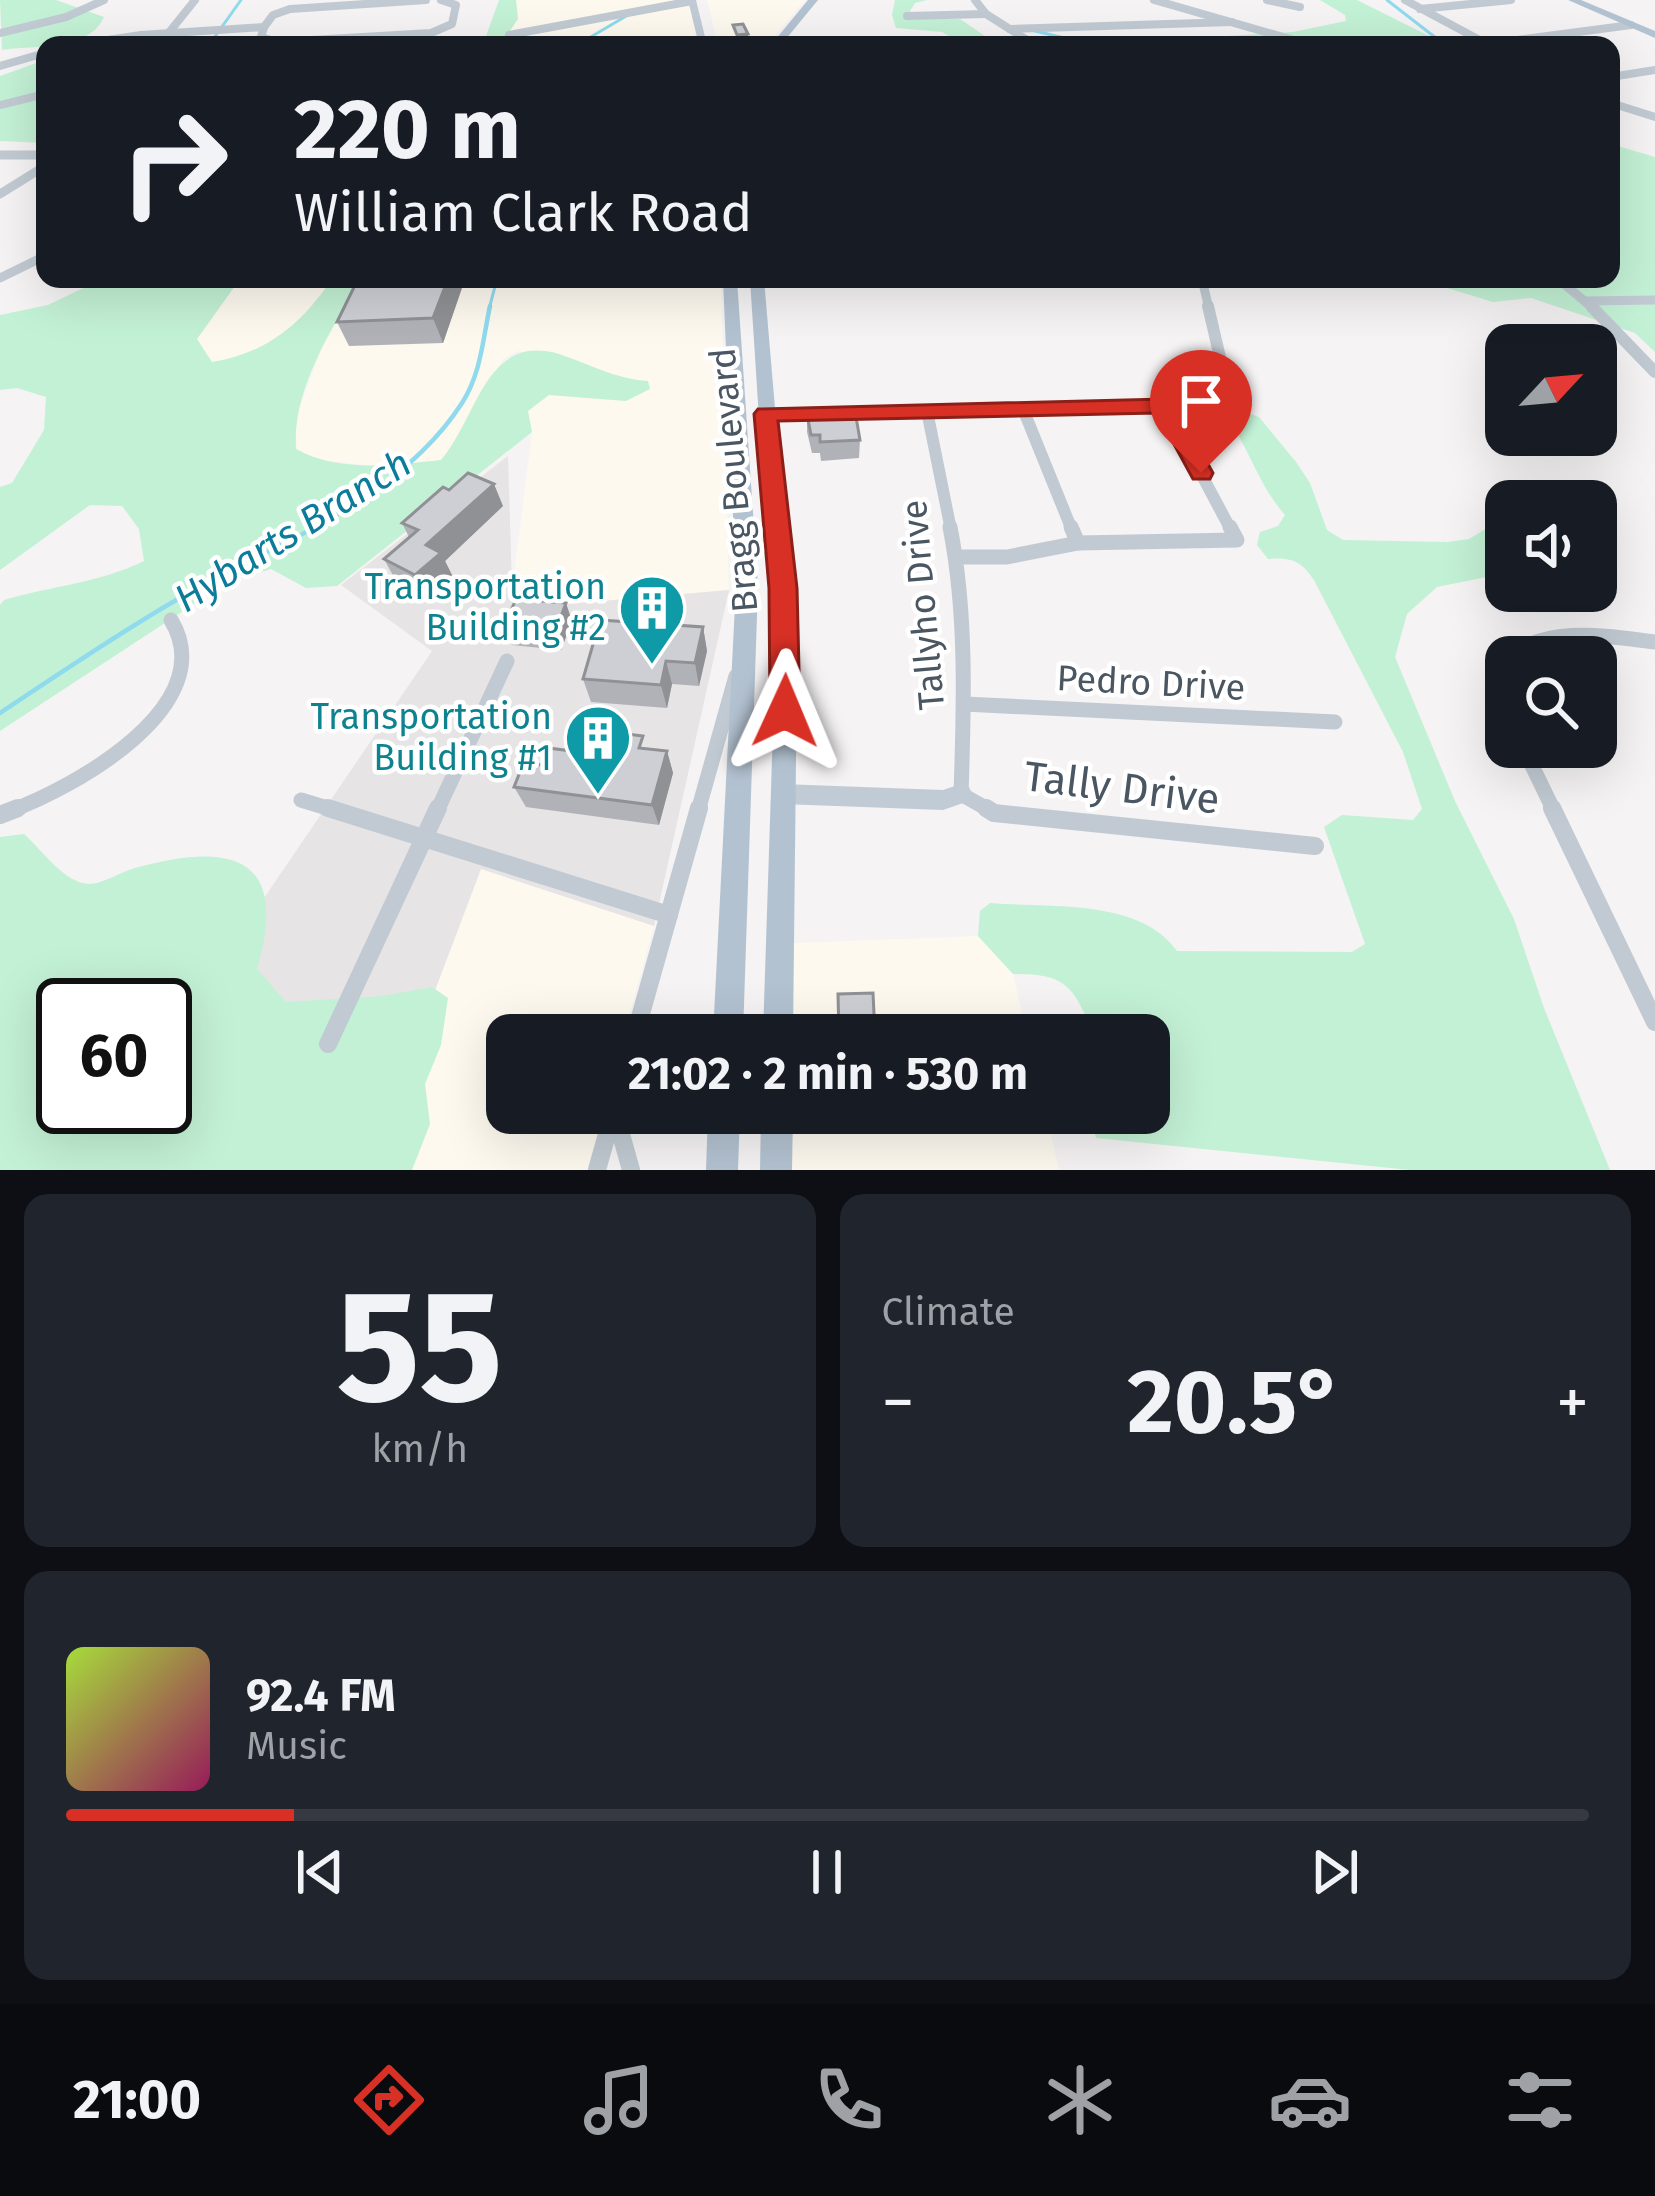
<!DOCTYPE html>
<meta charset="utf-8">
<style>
:root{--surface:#171b24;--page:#20242c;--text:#f1f3f6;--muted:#9ea1a6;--line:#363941;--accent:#d93025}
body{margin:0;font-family:"Fira Sans",sans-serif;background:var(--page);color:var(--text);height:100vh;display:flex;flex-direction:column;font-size:45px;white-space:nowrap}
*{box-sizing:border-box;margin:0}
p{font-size:39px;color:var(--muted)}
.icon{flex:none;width:66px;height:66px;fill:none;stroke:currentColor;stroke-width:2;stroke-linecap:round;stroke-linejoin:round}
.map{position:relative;height:1170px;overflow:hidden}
.side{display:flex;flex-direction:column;gap:24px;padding:24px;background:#0d0f14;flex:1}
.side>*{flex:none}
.banner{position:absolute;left:36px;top:36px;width:1584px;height:252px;border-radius:24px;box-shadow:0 12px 48px #0002;background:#171b24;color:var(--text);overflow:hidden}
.needle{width:78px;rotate:64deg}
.controls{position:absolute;left:1485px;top:324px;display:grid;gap:24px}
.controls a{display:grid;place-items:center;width:132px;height:132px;border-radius:24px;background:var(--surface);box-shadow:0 12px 48px #0002;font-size:60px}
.speed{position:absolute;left:36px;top:978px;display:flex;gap:24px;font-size:60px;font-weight:700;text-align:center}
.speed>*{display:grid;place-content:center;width:156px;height:156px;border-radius:50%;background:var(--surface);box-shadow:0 12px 48px #0002;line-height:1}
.speed .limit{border:6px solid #111;border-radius:18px;background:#fff;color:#111}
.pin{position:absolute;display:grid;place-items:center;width:102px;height:102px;color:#fff;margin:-123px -51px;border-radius:50% 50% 50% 0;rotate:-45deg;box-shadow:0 0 12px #0007}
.pin .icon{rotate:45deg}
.me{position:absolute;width:132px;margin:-66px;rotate:1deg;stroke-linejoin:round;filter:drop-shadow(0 0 9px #0008)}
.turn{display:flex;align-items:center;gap:42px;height:252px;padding:0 60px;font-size:54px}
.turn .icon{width:156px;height:156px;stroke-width:2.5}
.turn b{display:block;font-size:84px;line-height:102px}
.big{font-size:90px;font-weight:700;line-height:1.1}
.side .card{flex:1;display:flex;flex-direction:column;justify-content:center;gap:18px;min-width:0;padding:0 42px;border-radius:24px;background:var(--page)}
.side .dial{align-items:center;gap:0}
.dial b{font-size:156px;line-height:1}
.song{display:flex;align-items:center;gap:36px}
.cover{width:144px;height:144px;border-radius:18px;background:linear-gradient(135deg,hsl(80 70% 55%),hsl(330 70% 35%))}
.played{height:12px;border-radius:6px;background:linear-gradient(90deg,var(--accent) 15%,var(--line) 15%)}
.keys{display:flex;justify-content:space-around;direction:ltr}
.heat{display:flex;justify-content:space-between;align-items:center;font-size:66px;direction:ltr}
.side .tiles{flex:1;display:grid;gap:24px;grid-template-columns:1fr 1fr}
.card:last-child{grid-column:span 2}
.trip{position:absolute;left:486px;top:1014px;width:684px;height:120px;border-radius:24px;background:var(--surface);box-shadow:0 12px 48px #0002;font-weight:700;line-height:120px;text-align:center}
.dock{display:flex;height:192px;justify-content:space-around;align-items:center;background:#090b0e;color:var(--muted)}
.dock .icon{width:84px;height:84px}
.dock .active{color:var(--accent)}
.dock b{font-size:54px;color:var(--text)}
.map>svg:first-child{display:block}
.commercial{fill:#fdf9ef}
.education{fill:#e6e4e5}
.green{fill:#c3f1d5;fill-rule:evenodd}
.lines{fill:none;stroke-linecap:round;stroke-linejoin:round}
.stream-far1{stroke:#90daee;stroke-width:3}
.stream{stroke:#90daee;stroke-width:4.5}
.street-far4{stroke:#c1cad2;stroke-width:8}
.street-far3{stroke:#c1cad2;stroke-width:9}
.street-far2{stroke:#c1cad2;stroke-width:12}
.street-far1{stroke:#c1cad2;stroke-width:15}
.street{stroke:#c1cad2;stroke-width:18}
.secondary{fill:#c1cbd6;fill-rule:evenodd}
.primary{fill:#b3c2d1;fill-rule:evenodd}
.wall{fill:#b0b2b7}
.shaded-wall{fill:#909195}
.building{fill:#cdcfd5;stroke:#909195;stroke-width:3}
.route{fill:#d93025;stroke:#8d1f18;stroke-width:3}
.labels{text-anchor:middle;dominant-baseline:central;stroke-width:9;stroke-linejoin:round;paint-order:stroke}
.street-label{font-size:36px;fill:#4a5661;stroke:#fff}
.culture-label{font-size:36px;fill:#0d838f;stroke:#fff;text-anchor:end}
.water-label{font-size:39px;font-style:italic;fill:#0c7c9b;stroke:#fff}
.near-street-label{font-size:42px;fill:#4a5661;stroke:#fff}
</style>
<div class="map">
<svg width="1655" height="1170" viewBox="0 0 1655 1170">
<rect width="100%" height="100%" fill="#f5f3f3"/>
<g class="commercial">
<path d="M516 0H688L698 45H500L518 19Z"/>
<path d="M707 0H805L767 45H718Z"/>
<path d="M240 279H332L295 326 246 357 211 362 197 339Z"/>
<path d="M361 279H721L729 590 533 607 512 589 532 432 527 411 549 395 626 401 647 381 619 379 518 351 503 359 461 437 441 460 379 467 314 459 297 449 294 422 324 342Z"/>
<path d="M481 869 654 926 624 1035H507V1113H603L587 1170H367Z"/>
<path d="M978 936 1013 974 1027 1035H792L793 943Z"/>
<path d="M791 1113H1046L1059 1170H789Z"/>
</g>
<path class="education" d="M508 456 512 589 533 607 729 590 654 926 481 869 367 1170H7L165 1107 190 1007 432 651 341 585Z"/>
<g class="green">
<path d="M0 0H56L104 17C89 51 34 45 2 50Z"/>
<path d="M499 0H516L518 19 500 45H413L436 36 485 39Z"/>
<path d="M895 0H927L915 3 910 11 917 19H960L998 45H965L942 32 896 28 892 15Z"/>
<path d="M1320 0H1357L1447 45H1079L1293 32 1346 21 1345 15Z"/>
<path d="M45 60V83L37 89 45 111V143L0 141V76Z"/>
<path d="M1611 144 1655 157V352L1635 333 1531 298 1493 302 1444 287 1360 279H1611Z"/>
<path d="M102 279H240L197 339 212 362C265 354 302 324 332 279H361C332 329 292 389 296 449 339 473 394 465 441 460 479 415 485 333 559 354 590 364 615 379 648 381L650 389 626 401 549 395 528 411 532 432 337 586 306 588 271 569 226 583 0 731V605L4 600C52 586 99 583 144 561L139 529 122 506 90 505 0 570V487L12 483 44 430 46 397 17 388 0 390V315L48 305Z"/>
<path d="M1248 413 1259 417 1296 462 1310 483 1327 530 1343 540 1448 542 1469 539 1492 525 1506 528V573L1437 587 1407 614 1395 657 1455 801 1514 919 1544 1008 1610 1170H1410L1096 1138 1089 1113H1149V1035H1093C1075 987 1066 973 1013 974L978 936 980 911 990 903C1049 908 1140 898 1177 951L1352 952 1365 944 1324 827 1342 815 1413 820 1422 809 1403 752 1315 582C1302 561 1292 557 1268 559L1257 545 1260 532 1278 526 1285 515C1261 488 1253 459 1234 428L1236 417Z"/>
<path d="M24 834C42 850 65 884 90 884 104 883 121 872 135 868 232 841 290 856 257 969L286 1002 382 996 432 987 448 998 441 1045 425 1084 430 1124 412 1170H0V837ZM63 1005H165V1107H63Z"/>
</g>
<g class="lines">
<g class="stream-far1">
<path d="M1387 0 1445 45"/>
<path d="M1035 31 1094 45"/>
<path d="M209 45 241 0"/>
<path d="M577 45 628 15"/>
<path d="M489 309 497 279"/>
</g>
<path class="stream" d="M0 713C59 674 117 634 178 599 275 544 399 501 462 403 481 374 483 338 490 306"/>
<g class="street-far4">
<path d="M975 0 986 14 1035 45"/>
<path d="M1154 0 1311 45"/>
<path d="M1267 0 1300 7"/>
<path d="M1405 0 1489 45"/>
<path d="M1420 9 1511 0"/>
<path d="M907 16 986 14"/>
<path d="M264 27 261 37 277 42 431 33 452 24 456 5 441 0"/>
<path d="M264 27 273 15 290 9 426 0"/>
<path d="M1010 29 1232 22"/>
<path d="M0 33 66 17 104 0"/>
<path d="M1487 44 1631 25"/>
<path d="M74 45 141 35 264 27"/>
<path d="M159 45 195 0"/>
<path d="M510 45 509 35 692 1"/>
<path d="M0 66 45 53"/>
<path d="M1611 77 1655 70"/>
<path d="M1611 103 1655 117"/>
<path d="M0 105 45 94"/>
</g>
<g class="street-far3">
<path d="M0 155H45"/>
<path d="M0 194 45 166"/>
<path d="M0 278 45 256"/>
<path d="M1202 279 1209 309"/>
<path d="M1558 279 1594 309"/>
<path d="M1586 301 1655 300"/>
</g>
<g class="street-far2">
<path d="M1208 306 1226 383"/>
<path d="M1591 306 1655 372"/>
<path d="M1165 406 1231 530"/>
<path d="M1023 409 1072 530"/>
<path d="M927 411 951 530"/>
<path d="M766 414 1204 405"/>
</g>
<g class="street-far1">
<path d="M950 527C967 613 964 706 961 794L991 811"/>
<path d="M1071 527 1078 543"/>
<path d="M956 557H1007L1078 543 1237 540 1230 527"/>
<path d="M1507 657C1550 625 1605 636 1655 642"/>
<path d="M1506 659 1499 678 1506 711"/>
<path d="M964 704 1335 722"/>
<path d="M1523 747 1554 811"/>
<path d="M301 800 337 811"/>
<path d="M10 811C73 788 223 706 171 620"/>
<path d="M437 811 507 661"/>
<path d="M698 811 736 676"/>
</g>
<g class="street">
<path d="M328 808 669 915"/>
<path d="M986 808 994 813 1315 846"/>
<path d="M1552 808 1655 1022"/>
<path d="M0 815 18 808"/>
<path d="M635 1035 699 808"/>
<path d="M328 1044 438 808"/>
<path d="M615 1113 631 1170"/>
<path d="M597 1170 613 1113"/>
</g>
<g class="secondary">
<path d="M688 0H696L707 45H699Z"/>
<path d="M782 784 943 790 961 784 969 787 972 794 969 801 943 810 782 804 774 801 771 794 774 787Z"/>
</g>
<g class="primary">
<path d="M808 0H818L781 45H771Z"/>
<path d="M1568 0H1581L1655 31V38Z"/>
<path d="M723 279H737L758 586 743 1035H713L736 586Z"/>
<path d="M750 279H764L797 667 793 1035H763L775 667Z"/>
<path d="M708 1113H740L738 1170H706Z"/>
<path d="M761 1113H793L792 1170H760Z"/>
</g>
</g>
<g class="wall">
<path d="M358 279H465L443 343 349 346 337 322Z"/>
<path d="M807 414 860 440 859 458 821 461 820 453H812L807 432Z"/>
<path d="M503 506 445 561 452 575 427 597 396 581 384 559 409 537 402 523Z"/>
<path d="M572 621 561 650 512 645 504 627Z"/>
<path d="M703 627 707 651 699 686 672 684 667 708 591 702 583 679Z"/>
<path d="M647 749 667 751 673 773 659 825 526 807 514 787 542 765Z"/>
<path d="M841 1113H879L878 1118 841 1119Z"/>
</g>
<g class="shaded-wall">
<path d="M748 34V45H738L737 35Z"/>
<path d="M448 279H465L443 343 433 318Z"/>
<path d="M494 484 503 506 445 561 452 575 427 597 415 575 426 545Z"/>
<path d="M566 603 572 621 561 650 555 632Z"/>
<path d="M703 627 707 651 699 686 695 663Z"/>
<path d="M666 661 672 684 667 708 661 685Z"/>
<path d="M667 751 673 773 659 825 652 805Z"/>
</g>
<g class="building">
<path d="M743 24 748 34 737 35 733 25Z"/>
<path d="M358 279H448L433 318 337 322Z"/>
<path d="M855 411 860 440 820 442V435H811L807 414Z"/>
<path d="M468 473 494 484 426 545 441 553 415 575 384 559 418 530 402 523 443 487 449 490Z"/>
<path d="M516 599 566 603 555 632 504 627Z"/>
<path d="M600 620 703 627 695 663 666 661 661 685 583 679Z"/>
<path d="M610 732 643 736 639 748 667 751 652 805 514 787 524 762 542 765 548 748 603 755Z"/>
<path d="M873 993 875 1035H839L838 994Z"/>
<path d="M841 1113H879V1116L841 1117Z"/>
</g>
<path class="route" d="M1165 399 1173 401 1213 473 1210 479H1193L1157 413 778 421 797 588 800 711 796 721 785 724 774 721 770 711 769 588 754 414 758 409Z"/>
<defs>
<g id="building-pin" transform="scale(3.45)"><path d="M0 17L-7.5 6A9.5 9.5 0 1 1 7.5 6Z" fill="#0f9aa8" stroke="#fff"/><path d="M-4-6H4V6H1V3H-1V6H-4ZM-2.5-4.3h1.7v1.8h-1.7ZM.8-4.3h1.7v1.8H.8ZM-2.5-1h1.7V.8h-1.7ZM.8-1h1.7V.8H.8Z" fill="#fff"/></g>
</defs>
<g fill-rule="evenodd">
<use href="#building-pin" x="652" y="608"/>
<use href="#building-pin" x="598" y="738"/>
</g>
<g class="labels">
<g class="street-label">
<text transform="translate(734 480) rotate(-95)">Bragg Boulevard</text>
<text transform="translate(923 605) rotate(-95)">Tallyho Drive</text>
<text transform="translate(1151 683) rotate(3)">Pedro Drive</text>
</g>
<g class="culture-label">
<text x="606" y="587">Transportation<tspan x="606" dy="41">Building #2</tspan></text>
<text x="552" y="717">Transportation<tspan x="552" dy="41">Building #1</tspan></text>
</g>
<g class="water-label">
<text transform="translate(293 531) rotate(-32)">Hybarts Branch</text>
</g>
<g class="near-street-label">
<text transform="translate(1122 788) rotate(7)">Tally Drive</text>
</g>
</g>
</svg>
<div class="controls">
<a><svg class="needle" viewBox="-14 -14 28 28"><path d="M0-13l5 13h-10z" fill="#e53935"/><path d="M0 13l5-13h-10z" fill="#9ea1a6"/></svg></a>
<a><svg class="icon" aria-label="sound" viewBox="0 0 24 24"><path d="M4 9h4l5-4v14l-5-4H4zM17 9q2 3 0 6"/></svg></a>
<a><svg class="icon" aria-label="search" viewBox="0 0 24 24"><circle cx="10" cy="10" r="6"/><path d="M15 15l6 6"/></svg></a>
</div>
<div class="speed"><div class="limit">60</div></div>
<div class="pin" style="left:1201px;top:473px;background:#d93025"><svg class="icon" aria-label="arrive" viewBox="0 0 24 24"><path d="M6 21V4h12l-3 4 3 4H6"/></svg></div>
<svg class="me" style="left:785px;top:711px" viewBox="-20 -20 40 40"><path d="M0-17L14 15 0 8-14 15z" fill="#d93025" stroke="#fff" stroke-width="4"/></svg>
<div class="trip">21:02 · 2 min · 530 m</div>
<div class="banner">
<div class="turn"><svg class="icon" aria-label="right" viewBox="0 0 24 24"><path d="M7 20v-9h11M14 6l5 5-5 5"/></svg><div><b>220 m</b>William Clark Road</div></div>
</div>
</div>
<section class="side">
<div class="tiles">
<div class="card dial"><b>55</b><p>km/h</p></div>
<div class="card"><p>Climate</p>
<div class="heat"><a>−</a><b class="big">20.5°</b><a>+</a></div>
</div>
<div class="card">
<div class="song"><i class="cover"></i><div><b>92.4 FM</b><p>Music</p></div></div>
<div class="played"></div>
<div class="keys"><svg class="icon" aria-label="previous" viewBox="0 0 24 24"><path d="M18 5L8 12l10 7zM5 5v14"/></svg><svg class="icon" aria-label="pause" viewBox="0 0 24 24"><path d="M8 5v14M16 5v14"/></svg><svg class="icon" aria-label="next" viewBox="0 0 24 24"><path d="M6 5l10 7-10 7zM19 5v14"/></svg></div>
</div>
</div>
</section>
<nav class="dock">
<b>21:00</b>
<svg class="icon active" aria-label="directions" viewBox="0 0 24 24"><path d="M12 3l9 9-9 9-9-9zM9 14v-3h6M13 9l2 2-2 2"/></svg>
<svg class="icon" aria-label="music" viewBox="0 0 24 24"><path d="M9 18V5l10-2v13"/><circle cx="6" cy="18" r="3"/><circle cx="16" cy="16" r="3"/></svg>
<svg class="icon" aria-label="phone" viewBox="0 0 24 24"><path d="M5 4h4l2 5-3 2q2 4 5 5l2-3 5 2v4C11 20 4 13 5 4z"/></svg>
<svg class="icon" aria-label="climate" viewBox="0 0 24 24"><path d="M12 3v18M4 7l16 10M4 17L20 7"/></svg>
<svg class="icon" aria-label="car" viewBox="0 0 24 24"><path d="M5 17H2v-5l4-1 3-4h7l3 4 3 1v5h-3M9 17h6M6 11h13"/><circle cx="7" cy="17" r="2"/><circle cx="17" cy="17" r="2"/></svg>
<svg class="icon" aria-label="filters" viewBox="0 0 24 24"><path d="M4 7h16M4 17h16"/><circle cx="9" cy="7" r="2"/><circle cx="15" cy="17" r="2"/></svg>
</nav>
